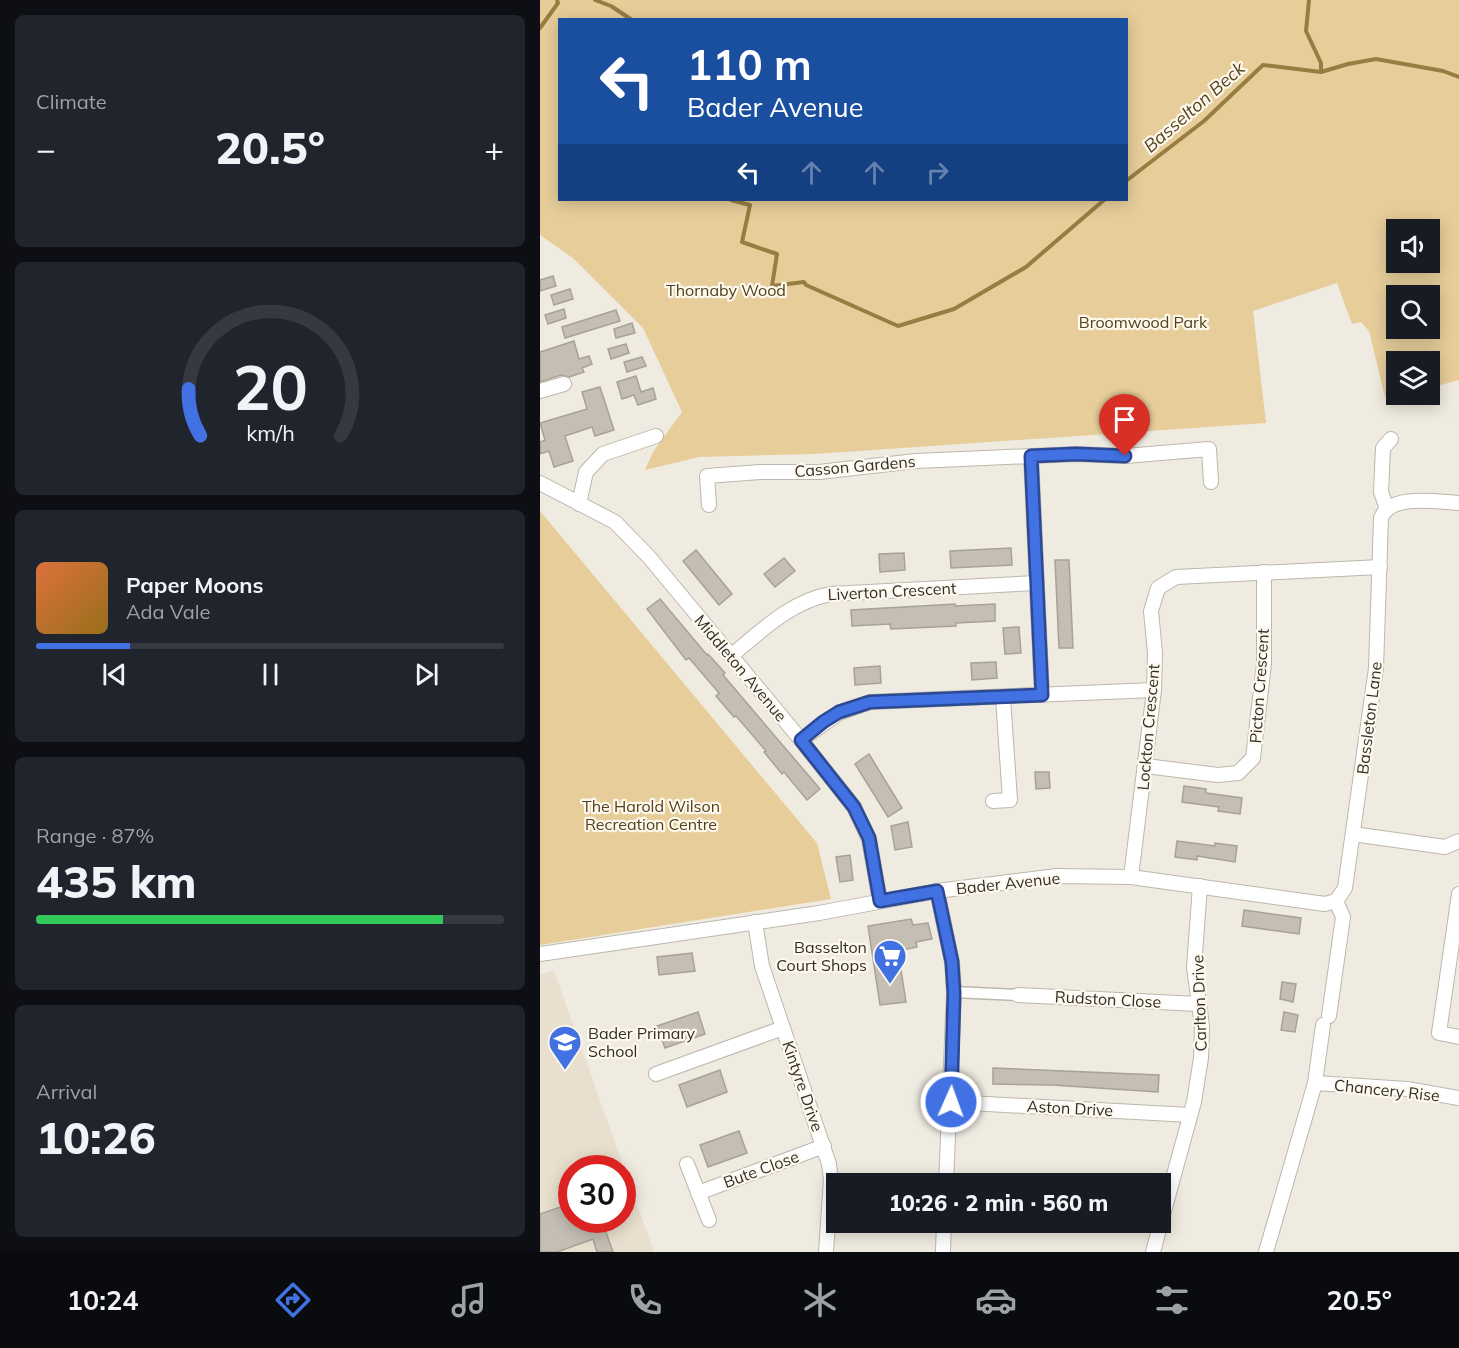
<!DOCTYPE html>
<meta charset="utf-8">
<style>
:root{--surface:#171b24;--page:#20242c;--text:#f1f3f6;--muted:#9ea1a6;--line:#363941;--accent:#4271e3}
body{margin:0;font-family:Mulish,sans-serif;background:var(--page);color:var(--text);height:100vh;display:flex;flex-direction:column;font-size:22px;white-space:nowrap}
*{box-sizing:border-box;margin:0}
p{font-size:20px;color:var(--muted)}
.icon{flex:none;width:33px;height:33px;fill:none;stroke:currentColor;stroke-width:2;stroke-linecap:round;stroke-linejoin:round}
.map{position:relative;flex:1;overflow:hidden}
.drawer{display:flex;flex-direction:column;gap:15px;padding:15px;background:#0d0f14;width:540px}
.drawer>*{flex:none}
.hud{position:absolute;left:18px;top:18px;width:570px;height:183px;border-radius:0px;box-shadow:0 3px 15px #0003;background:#1a4fa0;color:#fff;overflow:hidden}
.fabs{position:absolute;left:846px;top:219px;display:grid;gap:12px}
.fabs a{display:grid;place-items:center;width:54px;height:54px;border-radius:0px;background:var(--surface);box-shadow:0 3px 15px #0003;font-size:30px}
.speed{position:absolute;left:18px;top:1155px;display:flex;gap:12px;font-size:30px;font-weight:700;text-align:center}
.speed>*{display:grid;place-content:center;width:78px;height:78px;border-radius:50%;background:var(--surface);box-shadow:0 3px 15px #0003;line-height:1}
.speed .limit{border:9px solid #d22;background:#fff;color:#111}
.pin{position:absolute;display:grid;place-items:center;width:51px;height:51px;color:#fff;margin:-62px -26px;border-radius:50% 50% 50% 0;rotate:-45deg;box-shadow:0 0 6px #0007}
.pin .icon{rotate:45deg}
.me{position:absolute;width:66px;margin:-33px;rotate:2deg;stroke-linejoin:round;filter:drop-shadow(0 0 4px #0008)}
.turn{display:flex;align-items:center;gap:21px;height:126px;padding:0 30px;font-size:27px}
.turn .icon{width:78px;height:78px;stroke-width:2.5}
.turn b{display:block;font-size:42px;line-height:51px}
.lanes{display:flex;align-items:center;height:57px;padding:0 30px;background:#0003;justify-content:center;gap:30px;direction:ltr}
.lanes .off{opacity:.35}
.big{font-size:45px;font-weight:800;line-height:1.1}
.drawer .widget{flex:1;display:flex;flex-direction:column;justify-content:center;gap:9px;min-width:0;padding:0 21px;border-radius:9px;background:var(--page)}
.drawer .dial{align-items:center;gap:0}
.dial svg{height:156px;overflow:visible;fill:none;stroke:var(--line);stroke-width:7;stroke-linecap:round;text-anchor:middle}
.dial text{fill:var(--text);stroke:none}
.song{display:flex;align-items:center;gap:18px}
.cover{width:72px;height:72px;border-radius:9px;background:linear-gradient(135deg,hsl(20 70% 55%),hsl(40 70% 35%))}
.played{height:6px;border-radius:3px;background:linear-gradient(90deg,var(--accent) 20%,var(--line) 20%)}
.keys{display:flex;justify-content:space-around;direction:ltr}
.heat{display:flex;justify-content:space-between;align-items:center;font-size:33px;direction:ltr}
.charge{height:9px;border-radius:4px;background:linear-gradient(90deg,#34c759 87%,var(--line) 0)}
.trip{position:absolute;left:286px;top:1173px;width:345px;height:60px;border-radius:0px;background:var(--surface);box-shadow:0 3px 15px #0003;font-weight:800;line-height:60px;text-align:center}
.tab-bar{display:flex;height:96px;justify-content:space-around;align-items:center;background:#090b0e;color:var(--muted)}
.tab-bar .icon{width:42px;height:42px}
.tab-bar .selected{color:var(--accent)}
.tab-bar b{font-size:27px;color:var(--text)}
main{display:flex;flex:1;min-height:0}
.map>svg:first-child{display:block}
.built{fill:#e8dfce;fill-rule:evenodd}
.green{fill:#e6cd9a;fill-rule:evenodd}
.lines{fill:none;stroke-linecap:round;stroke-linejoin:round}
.stream{stroke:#987d42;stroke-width:4}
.building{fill:#c4beb3;stroke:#a7a298;stroke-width:1.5}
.pedestrian-casing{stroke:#bcb7ac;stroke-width:13}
.minor-casing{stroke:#bcb7ac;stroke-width:16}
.pedestrian{stroke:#fff;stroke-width:10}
.minor{stroke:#fff;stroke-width:14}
.route-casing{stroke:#2b4994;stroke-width:15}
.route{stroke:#4271e3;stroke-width:10}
.labels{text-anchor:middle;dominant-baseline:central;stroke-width:4.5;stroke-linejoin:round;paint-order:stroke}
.park-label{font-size:16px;fill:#51411e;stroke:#fef8ed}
.street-label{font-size:16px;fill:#302e2a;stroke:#fef8ed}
.poi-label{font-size:16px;fill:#302e2a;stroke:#fef8ed;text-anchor:end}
.water-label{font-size:18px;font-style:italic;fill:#53421f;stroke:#fef8ed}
</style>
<main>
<section class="drawer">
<div class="widget"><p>Climate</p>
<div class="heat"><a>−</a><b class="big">20.5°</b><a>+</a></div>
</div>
<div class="widget dial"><svg viewBox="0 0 100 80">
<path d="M14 69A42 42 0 1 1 86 69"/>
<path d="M14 69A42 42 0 0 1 8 45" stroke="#4271e3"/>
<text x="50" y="56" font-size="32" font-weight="700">20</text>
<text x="50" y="72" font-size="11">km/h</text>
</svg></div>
<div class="widget">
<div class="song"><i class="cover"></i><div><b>Paper Moons</b><p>Ada Vale</p></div></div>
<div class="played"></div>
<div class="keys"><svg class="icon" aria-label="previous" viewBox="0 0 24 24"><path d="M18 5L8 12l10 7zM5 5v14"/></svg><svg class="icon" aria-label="pause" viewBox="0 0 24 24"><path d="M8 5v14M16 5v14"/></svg><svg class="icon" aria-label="next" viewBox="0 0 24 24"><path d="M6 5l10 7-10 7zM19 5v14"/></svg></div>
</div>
<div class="widget"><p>Range · 87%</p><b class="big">435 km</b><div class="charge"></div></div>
<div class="widget"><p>Arrival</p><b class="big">10:26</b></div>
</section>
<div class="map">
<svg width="919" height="1252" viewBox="0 0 919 1252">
<rect width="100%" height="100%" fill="#f0ebe0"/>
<path class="built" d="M14 971 114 1252H0V974ZM32 1168H82V1220H32Z"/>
<g class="green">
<path d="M0 0H919V380L890 388V362H856V394L860 395 845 397 829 331 821 322 812 324 797 283 713 311 726 423 275 454 159 457 105 470 113 452 142 412 103 328 34 259 0 235ZM20 20H586V200H20ZM856 230H890V262H856ZM856 296H890V328H856Z"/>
<path d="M0 511 277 843 291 899 0 945Z"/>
</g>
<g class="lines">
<g class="stream">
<path d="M55 0 71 6 92 20"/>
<path d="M769 0 766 31 781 63V72"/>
<path d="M0 28 18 3 17 0"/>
<path d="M586 181 664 121 723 65 781 72 808 64 836 59 903 71 919 77"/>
<path d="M191 200 210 205 202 242 237 254 232 286 264 282 266 285 358 326 414 309 486 267 564 200"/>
</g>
</g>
<g class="building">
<path d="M13 276 16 286 0 291V280Z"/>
<path d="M30 289 33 299 14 305 11 295Z"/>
<path d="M24 309 26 318 8 324 5 315Z"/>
<path d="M76 310 80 321 25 338 22 327Z"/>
<path d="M92 323 95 333 76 338 74 329Z"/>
<path d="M34 341 39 359 49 356 52 364 42 368 44 372 29 377 21 375 0 382V352Z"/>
<path d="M86 344 89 353 71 359 68 349Z"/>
<path d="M102 357 106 366 87 372 84 362Z"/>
<path d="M96 376 101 392 113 388 116 399 98 405 94 395 82 399 77 382Z"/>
<path d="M60 387 74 430 55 436 52 427 25 436 33 461 14 467 9 451 0 454V442L5 440 0 423 47 409 42 392Z"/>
<path d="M471 548 472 565 411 568 410 551Z"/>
<path d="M156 550 192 594 179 605 143 561Z"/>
<path d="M364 553 365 570 340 572 339 554Z"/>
<path d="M244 558 255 571 235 587 224 574Z"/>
<path d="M515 560H529L533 648H519Z"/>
<path d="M120 599 167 655 168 654 185 673 183 675 280 789 267 800 244 772 242 774 224 752 226 751 196 716 194 717 176 696 179 693 149 658 146 660 107 609Z"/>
<path d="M415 604V606L455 604V621L416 623V626L351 629 350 624 312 626 311 610Z"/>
<path d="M479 627 481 653 465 654 463 628Z"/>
<path d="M456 662 457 678 432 680 431 663Z"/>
<path d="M340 666 341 683 315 685 314 668Z"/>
<path d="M329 754 362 808 348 817 315 764Z"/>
<path d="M495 772H509L510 788 496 789Z"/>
<path d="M644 786 666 789V793L702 798 700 814 678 811 679 807 642 802Z"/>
<path d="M368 822 372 847 355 850 351 826Z"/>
<path d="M637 841 675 846V843L697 846 695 862 657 856V860L635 857Z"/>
<path d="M310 855 313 880 300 882 296 857Z"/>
<path d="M704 910 761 918 759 934 702 926Z"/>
<path d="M371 919 373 925 388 923 392 939 376 942 377 947 358 951 366 1002 340 1005 328 926Z"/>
<path d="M152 953 155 971 119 975 117 957Z"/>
<path d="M742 982 756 984 753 1002 740 999Z"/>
<path d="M158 1012 165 1034 125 1048 117 1026Z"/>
<path d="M744 1012 758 1015 755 1032 741 1030Z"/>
<path d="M453 1068 619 1075 618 1092 512 1085 453 1084Z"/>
<path d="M180 1070 187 1092 147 1107 139 1085Z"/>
<path d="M199 1131 207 1153 168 1167 160 1145Z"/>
<path d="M32 1203V1220H54L56 1223 62 1221 73 1252H57L53 1239 17 1252H0V1214Z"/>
</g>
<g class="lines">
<g class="pedestrian-casing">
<path id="pedestrian" d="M414 992 478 995"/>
</g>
<g class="minor-casing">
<g id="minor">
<path d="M0 391 24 384"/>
<path d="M0 483 75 522 109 557 261 740 314 807 329 839 340 901"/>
<path d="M39 504 46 472 63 454 116 436"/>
<path d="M169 505 167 476 220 472H279L376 461 491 456"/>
<path d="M847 509 841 492 843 448 851 439"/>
<path d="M191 656C221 631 251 601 291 594L496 583"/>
<path d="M502 695 491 456 536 454 585 456 669 449 671 482"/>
<path d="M261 740 299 713 330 702 614 690"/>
<path d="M606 766 678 775 698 773 713 758 724 664V572"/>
<path d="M453 801 470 800 463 698"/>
<path d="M813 834 905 847 919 841"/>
<path d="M591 877 614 690 615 653 611 611 618 588 636 577 840 567"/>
<path d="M397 891 412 962 414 992 406 1184"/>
<path d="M919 894 899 1033 919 1037"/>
<path d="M796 901 805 888 836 668 841 518C851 493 897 502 919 503"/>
<path d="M215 922 222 966 289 1164 291 1180 286 1252"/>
<path d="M0 954 279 913 397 891 517 876 591 877 785 904 796 901"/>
<path d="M478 995 658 1004"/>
<path d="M789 1016 803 917 796 901"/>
<path d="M116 1074 243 1028"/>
<path d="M775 1083 867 1089 919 1098"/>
<path d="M411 1102 650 1115"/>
<path d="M147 1164 169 1220"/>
<path d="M158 1193 284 1146"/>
<path d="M621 1222 654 1102 661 1058 662 1026 654 967 660 886"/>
<path d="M403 1252 404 1222"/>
<path d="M613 1252 621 1222"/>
<path d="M726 1252 775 1083 783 1025"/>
</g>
</g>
<use href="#pedestrian" class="pedestrian"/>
<use href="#minor" class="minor"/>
</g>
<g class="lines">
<g class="route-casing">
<path id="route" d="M411 1102 414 993 412 962 397 891 340 901 329 838 314 807 261 740 283 722 299 712 330 702 502 695 491 456 536 454 585 456"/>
</g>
<use href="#route" class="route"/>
</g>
<defs>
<g id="supermarket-pin" transform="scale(1.725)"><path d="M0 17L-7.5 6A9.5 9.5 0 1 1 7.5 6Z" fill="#4271e3" stroke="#fef8ed"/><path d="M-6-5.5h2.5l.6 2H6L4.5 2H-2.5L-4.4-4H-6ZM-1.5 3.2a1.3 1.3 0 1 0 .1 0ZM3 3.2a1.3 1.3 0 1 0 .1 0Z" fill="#fff"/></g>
<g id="school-pin" transform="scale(1.725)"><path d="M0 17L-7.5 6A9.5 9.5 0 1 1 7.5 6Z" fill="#4271e3" stroke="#fef8ed"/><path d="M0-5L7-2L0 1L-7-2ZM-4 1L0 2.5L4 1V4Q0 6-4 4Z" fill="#fff"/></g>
</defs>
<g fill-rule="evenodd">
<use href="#supermarket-pin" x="350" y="956"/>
<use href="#school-pin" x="25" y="1042"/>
</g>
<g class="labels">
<g class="park-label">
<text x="186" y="290">Thornaby Wood</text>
<text x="603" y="322">Broomwood Park</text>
<text x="111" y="806">The Harold Wilson<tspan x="111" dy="18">Recreation Centre</tspan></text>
</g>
<g class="street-label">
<text transform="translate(315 466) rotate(-5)">Casson Gardens</text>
<text transform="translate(352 591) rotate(-3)">Liverton Crescent</text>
<text transform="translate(201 668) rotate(50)">Middleton Avenue</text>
<text transform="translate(719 686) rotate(-86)">Picton Crescent</text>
<text transform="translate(829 718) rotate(-83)">Bassleton Lane</text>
<text transform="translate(608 727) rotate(-85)">Lockton Crescent</text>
<text transform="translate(468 883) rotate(-6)">Bader Avenue</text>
<text transform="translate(568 999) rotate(3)">Rudston Close</text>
<text transform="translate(659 1003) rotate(-92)">Carlton Drive</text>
<text transform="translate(263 1086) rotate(71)">Kintyre Drive</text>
<text transform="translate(847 1090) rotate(6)">Chancery Rise</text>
<text transform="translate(530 1108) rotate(3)">Aston Drive</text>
<text transform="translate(221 1169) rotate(-20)">Bute Close</text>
</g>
<g class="poi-label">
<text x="327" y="947">Basselton<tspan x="327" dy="18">Court Shops</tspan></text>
<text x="48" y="1033" text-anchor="start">Bader Primary<tspan x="48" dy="18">School</tspan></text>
</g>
<g class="water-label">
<text transform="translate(654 107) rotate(-41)">Basselton Beck</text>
</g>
</g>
</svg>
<div class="fabs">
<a><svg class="icon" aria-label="sound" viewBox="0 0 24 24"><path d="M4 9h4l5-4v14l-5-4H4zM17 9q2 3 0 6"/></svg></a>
<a><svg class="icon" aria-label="search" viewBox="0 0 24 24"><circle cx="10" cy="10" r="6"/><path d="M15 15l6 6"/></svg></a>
<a><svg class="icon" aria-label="layers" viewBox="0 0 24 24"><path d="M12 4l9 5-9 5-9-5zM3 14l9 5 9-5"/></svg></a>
</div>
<div class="speed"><div class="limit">30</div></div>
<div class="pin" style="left:585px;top:456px;background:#d93025"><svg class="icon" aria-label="arrive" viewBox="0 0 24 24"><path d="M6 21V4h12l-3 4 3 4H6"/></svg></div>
<svg class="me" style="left:411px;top:1102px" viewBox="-20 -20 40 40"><circle r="17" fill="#4271e3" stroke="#fff" stroke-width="3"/><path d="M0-11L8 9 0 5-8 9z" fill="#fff"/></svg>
<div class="trip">10:26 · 2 min · 560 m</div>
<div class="hud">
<div class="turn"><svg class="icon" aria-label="left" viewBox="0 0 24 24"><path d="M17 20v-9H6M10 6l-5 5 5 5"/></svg><div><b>110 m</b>Bader Avenue</div></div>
<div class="lanes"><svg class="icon" aria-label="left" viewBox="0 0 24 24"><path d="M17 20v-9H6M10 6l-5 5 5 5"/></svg><svg class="icon off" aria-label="ahead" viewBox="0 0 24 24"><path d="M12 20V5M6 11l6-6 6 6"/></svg><svg class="icon off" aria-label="ahead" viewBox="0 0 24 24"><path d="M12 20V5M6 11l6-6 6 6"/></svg><svg class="icon off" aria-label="right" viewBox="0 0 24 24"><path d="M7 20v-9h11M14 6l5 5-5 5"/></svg></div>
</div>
</div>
</main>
<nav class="tab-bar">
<b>10:24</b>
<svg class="icon selected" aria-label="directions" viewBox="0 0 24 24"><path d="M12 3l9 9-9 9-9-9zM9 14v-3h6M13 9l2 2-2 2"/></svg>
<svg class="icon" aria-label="music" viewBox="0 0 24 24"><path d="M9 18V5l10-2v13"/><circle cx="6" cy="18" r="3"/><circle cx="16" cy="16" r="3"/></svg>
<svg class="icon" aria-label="phone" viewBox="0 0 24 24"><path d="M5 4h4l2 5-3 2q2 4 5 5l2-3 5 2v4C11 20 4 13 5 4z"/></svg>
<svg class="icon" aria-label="climate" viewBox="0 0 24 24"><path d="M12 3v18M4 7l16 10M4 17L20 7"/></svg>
<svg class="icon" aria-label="car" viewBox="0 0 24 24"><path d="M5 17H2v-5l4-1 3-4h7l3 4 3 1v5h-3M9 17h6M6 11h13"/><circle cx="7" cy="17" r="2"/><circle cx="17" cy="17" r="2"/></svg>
<svg class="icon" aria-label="filters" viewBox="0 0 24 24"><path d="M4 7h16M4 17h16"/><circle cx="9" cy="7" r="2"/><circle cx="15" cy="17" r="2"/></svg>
<b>20.5°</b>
</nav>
